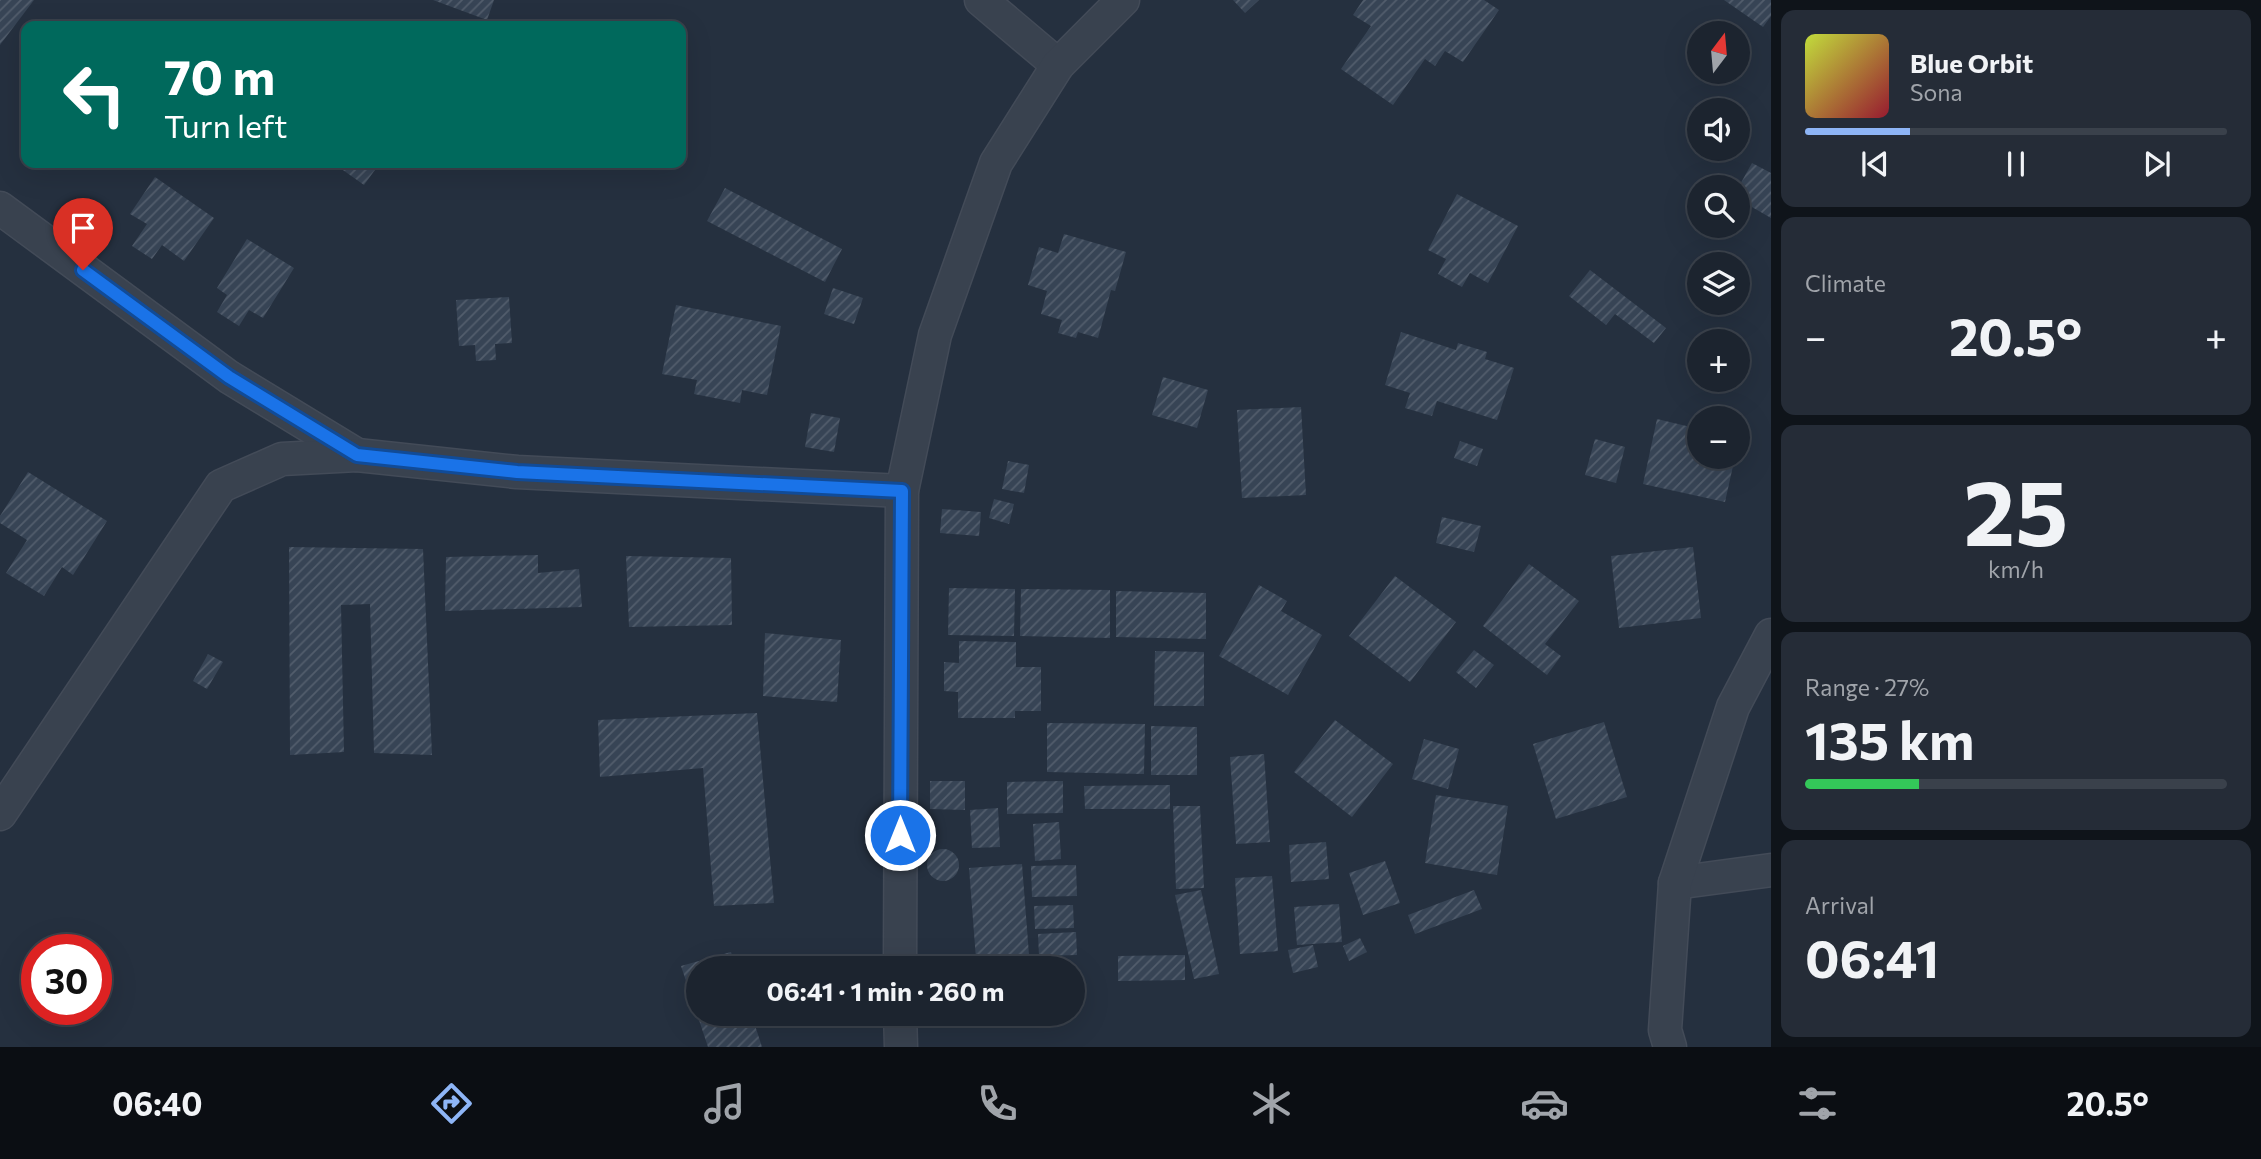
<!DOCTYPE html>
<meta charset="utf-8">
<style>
:root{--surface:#1c242f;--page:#252c37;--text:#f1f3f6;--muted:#a0a4aa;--line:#3a414b;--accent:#8eb5f6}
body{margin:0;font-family:Commissioner,sans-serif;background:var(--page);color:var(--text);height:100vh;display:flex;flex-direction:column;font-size:26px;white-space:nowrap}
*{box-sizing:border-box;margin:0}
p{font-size:23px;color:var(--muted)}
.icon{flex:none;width:38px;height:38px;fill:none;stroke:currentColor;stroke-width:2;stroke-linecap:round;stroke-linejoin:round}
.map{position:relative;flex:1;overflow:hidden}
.details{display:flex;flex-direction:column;gap:10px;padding:10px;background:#0f141a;width:490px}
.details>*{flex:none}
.hud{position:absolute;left:21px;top:21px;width:665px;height:147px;border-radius:14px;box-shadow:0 7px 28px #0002,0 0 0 2px var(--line);background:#00695c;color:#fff;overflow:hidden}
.needle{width:46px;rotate:16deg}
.fabs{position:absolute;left:1687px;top:21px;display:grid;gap:14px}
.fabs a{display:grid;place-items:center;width:63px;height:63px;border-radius:50%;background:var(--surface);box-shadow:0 7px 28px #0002,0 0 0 2px var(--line);font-size:35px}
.speed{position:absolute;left:21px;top:934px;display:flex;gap:14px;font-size:35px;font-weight:700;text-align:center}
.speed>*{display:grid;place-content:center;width:91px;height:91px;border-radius:50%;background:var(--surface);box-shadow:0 7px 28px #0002,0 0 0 2px var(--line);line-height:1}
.speed .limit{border:10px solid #d22;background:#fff;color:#111}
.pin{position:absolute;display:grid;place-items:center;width:60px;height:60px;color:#fff;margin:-72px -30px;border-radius:50% 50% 50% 0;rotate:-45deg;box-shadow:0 0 7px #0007}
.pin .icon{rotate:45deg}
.me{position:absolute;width:77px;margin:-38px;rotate:0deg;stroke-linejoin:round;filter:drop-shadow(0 0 5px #0008)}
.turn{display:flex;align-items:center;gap:24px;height:147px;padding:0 28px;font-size:32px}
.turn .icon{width:91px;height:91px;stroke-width:2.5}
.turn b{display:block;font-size:49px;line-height:60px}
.big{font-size:52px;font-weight:700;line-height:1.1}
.details .tile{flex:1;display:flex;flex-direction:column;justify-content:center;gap:10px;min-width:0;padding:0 24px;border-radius:14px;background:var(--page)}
.details .dial{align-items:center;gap:0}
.dial b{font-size:91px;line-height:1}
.song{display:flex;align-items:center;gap:21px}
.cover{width:84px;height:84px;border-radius:10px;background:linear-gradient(135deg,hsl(70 70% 55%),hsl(350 70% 35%))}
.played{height:7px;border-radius:4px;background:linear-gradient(90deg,var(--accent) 25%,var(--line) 25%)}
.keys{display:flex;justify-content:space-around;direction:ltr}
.heat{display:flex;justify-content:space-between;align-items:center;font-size:38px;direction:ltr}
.charge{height:10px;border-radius:5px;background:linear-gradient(90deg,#34c759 27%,var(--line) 0)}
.trip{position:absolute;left:686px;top:956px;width:399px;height:70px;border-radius:35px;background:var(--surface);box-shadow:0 7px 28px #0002,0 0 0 2px var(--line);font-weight:700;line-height:70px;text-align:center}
.dock{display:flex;height:112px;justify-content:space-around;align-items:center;background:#0b0e13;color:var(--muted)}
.dock .icon{width:49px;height:49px}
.dock .selected{color:var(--accent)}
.dock b{font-size:32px;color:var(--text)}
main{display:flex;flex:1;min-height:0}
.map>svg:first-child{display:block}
.building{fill:url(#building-hatch)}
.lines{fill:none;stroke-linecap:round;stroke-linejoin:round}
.minor-casing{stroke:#434b58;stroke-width:35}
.minor{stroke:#39424f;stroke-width:32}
.route-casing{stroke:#114b97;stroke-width:18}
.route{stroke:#1a73e8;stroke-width:12}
</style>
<main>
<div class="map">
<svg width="1771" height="1047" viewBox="0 0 1771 1047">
<defs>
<pattern id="building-hatch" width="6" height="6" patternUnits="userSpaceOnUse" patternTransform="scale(1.75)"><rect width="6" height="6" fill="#374455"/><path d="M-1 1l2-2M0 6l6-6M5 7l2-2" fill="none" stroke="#525d6c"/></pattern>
</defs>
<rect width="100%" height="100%" fill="#25303f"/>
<g class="building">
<path d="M0 0H34L0 45Z"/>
<path d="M433 0H494L487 20Z"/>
<path d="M1233 0H1259L1245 13Z"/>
<path d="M1363 0H1484L1499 10 1463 62 1445 51 1435 66 1425 59 1393 105 1341 69 1371 26 1353 15Z"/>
<path d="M1724 0H1771V16L1763 27Z"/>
<path d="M333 163H380L364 185Z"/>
<path d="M1752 163 1771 173V218L1738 199V188Z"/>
<path d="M155 177 214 218 184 261 162 245 152 259 132 246 147 224 130 214Z"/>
<path d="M725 188 842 249 825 282 707 221Z"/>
<path d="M1457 194 1518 226 1488 283 1470 273 1462 287 1438 274 1446 259 1428 250Z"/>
<path d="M1064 234 1126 252 1115 291 1111 290 1098 338 1078 332 1076 338 1058 333 1062 320 1041 314 1047 291 1028 285 1039 247 1058 253Z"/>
<path d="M247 239 294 268 263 318 249 310 239 326 217 312 227 295 217 288Z"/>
<path d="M1590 270 1666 328 1654 343 1615 314 1606 325 1569 296Z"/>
<path d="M833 288 863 298 854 324 824 314Z"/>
<path d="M509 297 512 343 495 344 496 360 476 361 475 345 459 346 456 300Z"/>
<path d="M676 305 781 326 767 395 742 390 740 403 694 394 697 380 662 374Z"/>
<path d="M1401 332 1456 350 1458 343 1487 352 1485 359 1514 368 1497 420 1437 401 1432 416 1405 408 1410 393 1385 385Z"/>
<path d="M1163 377 1208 390 1197 428 1152 415Z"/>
<path d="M1301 407 1306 495 1242 498 1237 410Z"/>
<path d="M811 413 840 418 834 452 805 447Z"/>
<path d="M1657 419 1699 429V457H1735L1725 502 1643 484Z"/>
<path d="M1595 439 1625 447 1616 483 1585 475Z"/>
<path d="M1460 441 1483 449 1477 466 1454 458Z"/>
<path d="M1008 461 1029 465 1024 493 1002 489Z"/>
<path d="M28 472 107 521 73 575 62 567 44 596 6 573 27 540 0 523V516Z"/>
<path d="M994 499 1014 504 1009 524 989 518Z"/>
<path d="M942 509 981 512 979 536 940 533Z"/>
<path d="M1442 517 1481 526 1474 552 1436 543Z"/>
<path d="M289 547 423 549 432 755 374 753 370 604 341 605 344 752 290 755Z"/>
<path d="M1693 547 1701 618 1619 628 1611 556Z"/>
<path d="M538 555V573L579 569 582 607 445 611 446 557Z"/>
<path d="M626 556 731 558 732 625 629 627Z"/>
<path d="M1529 564 1579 601 1545 644 1561 656 1547 675 1483 626Z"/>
<path d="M1395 576 1456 622 1410 682 1349 636Z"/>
<path d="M1259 585 1287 601 1281 611 1322 635 1288 695 1219 656Z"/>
<path d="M949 588 1015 589 1014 636 948 635Z"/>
<path d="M1021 589 1110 590V638L1020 636Z"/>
<path d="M1116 591 1206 593V639L1116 637Z"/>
<path d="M765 633 841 640 837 702 763 696Z"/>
<path d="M959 641 1016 642V667H1041V711H1015V718H958V692L944 691V662L959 663Z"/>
<path d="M1474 650 1494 665 1476 688 1456 672Z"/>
<path d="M1155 651 1204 652V706H1154Z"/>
<path d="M208 654 223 662 207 689 193 681Z"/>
<path d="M757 713 774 903 714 906 703 768 600 777 598 720Z"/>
<path d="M1335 720 1393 764 1352 817 1294 772Z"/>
<path d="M1604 722 1627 797 1556 819 1533 744Z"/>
<path d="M1047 723 1145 724 1144 774 1047 772Z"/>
<path d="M1151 726 1197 727V775H1151Z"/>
<path d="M1424 739 1459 749 1448 789 1412 779Z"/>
<path d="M1264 754 1270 842 1236 844 1230 757Z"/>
<path d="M930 781H965V810L930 809Z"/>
<path d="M1063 781V813L1007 814V782Z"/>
<path d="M1170 785V809H1085L1084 786Z"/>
<path d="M1436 795 1508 806 1497 875 1425 863Z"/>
<path d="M1173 806H1200L1204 888 1176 889Z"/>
<path d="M998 808 1000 847 972 848 970 810Z"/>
<path d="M1059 822 1061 859 1035 861 1033 824Z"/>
<path d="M1326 842 1329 879 1291 882 1289 845Z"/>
<circle cx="943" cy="865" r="16"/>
<path d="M1385 861 1400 903 1363 915 1349 873Z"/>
<path d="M1022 864 1029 955 976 959 969 868Z"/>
<path d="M1076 865 1077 896 1032 897 1031 866Z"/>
<path d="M1272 876 1278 951 1240 954 1235 878Z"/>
<path d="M1201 890 1219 974 1194 979 1175 895Z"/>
<path d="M1474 890 1482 909 1415 934 1408 915Z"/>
<path d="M1339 904 1342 942 1297 945 1294 907Z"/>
<path d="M1073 905 1074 928 1035 929 1034 906Z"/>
<path d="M1076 932 1077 955 1039 956 1038 934Z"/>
<path d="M1360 938 1367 952 1349 961 1343 946Z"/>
<path d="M1313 945 1318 967 1293 973 1288 950Z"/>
<path d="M731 952 736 968H698V1013H751L762 1047H708L681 966Z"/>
<path d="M1185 955V980L1118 981V956Z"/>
</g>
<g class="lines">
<g class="minor-casing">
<g id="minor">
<path d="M981 0 1058 65"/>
<path d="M0 208 229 377 357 455"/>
<path d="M0 814 221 486 282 459 357 455 517 472 902 491"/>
<path d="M1675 883 1771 870"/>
<path d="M900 968 902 491 935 335 996 163 1058 65 1123 0"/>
<path d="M900 1013 901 1047"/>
<path d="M1670 1047 1665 1030 1675 883 1733 707 1771 635"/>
</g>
</g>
<use href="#minor" class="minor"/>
</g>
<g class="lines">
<g class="route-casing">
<path id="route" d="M83 270 229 377 357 455 517 472 902 491 900 835"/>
</g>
<use href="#route" class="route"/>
</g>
</svg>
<div class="fabs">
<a><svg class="needle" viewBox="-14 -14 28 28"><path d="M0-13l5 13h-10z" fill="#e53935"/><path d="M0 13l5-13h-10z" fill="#a0a4aa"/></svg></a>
<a><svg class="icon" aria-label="sound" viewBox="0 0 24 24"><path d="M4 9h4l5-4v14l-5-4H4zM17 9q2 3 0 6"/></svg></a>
<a><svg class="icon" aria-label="search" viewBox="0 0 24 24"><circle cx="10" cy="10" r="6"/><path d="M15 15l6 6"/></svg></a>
<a><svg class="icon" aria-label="layers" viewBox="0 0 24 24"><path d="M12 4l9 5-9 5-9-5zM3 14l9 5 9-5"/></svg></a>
<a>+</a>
<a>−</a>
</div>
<div class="speed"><div class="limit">30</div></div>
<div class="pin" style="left:83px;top:270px;background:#d93025"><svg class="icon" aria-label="arrive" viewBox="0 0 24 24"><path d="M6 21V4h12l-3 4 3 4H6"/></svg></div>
<svg class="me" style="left:900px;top:835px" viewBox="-20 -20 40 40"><circle r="17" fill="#1a73e8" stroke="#fff" stroke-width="3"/><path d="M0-11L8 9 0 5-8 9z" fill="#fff"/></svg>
<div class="trip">06:41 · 1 min · 260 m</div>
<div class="hud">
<div class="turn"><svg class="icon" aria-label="left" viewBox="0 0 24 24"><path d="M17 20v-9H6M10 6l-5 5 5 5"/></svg><div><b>70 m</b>Turn left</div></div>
</div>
</div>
<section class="details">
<div class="tile">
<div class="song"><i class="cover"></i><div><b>Blue Orbit</b><p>Sona</p></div></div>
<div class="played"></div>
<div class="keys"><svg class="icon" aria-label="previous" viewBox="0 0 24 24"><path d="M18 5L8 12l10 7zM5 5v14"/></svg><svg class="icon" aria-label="pause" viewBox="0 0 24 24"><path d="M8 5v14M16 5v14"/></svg><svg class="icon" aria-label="next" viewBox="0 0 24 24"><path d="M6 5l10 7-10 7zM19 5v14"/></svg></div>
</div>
<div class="tile"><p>Climate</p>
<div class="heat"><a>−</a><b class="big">20.5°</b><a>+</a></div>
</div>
<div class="tile dial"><b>25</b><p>km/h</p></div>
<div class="tile"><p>Range · 27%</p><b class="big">135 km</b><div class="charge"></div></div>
<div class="tile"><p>Arrival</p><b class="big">06:41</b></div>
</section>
</main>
<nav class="dock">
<b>06:40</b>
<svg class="icon selected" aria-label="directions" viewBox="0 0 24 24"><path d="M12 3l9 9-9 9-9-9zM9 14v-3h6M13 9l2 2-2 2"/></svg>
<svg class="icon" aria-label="music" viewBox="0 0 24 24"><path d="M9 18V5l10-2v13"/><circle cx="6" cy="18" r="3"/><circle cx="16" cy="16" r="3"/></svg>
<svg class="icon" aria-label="phone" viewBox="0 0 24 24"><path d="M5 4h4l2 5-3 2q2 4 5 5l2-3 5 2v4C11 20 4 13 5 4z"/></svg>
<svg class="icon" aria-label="climate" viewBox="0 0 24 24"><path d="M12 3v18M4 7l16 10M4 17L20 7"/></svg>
<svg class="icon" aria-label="car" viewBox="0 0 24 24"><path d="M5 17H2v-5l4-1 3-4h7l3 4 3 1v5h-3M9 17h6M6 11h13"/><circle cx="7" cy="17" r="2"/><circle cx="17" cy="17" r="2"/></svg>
<svg class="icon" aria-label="filters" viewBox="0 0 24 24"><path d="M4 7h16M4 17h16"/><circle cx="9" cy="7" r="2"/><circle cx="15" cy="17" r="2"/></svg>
<b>20.5°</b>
</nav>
